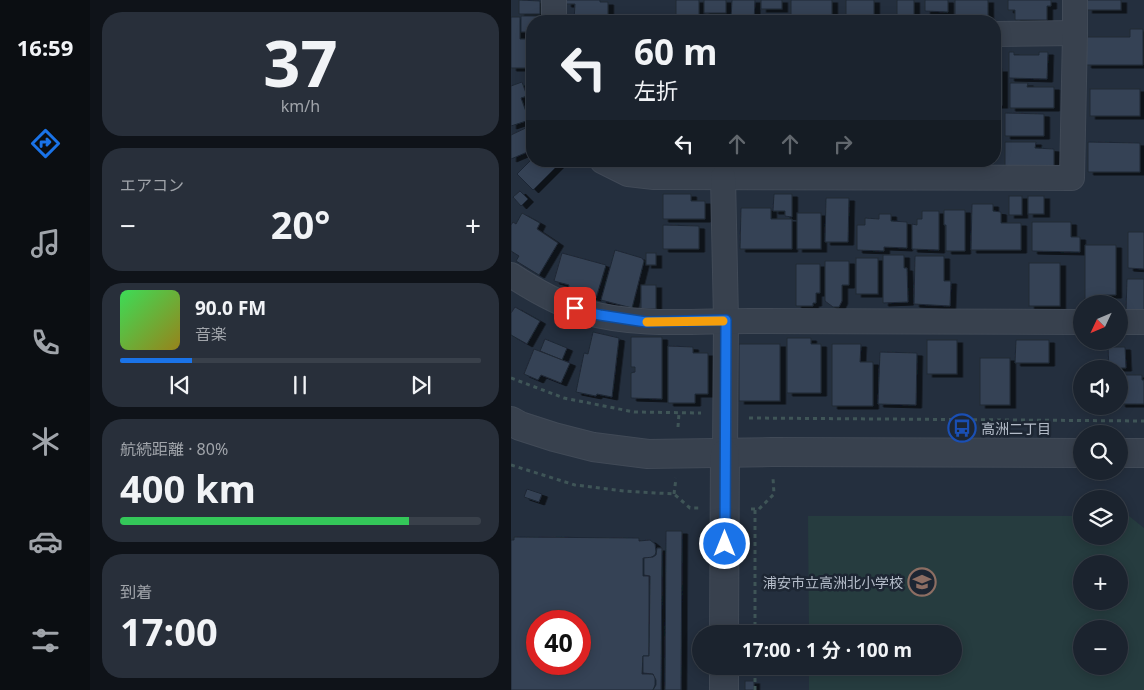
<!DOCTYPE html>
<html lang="ja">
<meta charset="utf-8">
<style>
:root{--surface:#1b232e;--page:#282f3a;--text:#f1f3f6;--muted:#a0a4aa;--line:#39404a;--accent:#1a73e8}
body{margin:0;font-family:"Noto Sans","Noto Sans JP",sans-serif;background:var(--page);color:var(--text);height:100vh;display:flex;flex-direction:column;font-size:19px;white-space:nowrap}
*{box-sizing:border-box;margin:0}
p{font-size:16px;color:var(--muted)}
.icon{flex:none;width:28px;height:28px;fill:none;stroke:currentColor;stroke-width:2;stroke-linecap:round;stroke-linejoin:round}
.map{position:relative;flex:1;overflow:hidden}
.panel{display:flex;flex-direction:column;gap:12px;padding:12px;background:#0f1319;width:421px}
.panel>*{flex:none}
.hud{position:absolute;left:15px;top:15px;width:475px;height:152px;border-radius:20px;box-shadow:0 2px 12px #0003,0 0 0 1px var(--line);background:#1b232e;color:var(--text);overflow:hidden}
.needle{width:32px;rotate:226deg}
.fabs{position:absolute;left:562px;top:295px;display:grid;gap:10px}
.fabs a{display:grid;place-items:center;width:55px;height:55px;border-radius:50%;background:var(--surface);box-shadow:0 2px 12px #0003,0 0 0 1px var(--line);font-size:25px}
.speed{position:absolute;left:15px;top:610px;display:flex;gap:10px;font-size:25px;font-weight:700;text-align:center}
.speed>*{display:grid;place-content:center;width:65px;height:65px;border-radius:50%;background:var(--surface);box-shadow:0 2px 12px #0003,0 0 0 1px var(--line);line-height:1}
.speed .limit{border:8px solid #d22;background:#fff;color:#111}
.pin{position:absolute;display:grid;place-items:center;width:42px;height:42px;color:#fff;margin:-21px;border-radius:10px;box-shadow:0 2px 8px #0006}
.me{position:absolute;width:55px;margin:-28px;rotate:0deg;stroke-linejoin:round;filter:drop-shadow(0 0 4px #0008)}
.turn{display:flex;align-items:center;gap:18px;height:105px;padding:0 25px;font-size:22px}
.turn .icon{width:65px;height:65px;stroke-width:2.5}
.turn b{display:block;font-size:35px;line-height:42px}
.lanes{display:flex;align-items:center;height:48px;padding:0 25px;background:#0003;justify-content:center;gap:25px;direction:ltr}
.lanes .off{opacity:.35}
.big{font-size:38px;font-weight:700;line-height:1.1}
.panel .card{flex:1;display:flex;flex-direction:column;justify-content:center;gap:8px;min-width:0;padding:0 18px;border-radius:20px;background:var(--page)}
.panel .dial{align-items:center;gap:0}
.dial b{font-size:65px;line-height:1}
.song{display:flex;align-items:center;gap:15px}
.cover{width:60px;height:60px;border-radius:8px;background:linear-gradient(135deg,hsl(130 70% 55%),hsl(50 70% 35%))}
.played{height:5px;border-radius:2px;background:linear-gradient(90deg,var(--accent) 20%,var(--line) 20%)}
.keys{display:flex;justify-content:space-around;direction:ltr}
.heat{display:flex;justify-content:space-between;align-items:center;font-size:28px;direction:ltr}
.charge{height:8px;border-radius:4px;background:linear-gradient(90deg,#34c759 80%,var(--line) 0)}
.trip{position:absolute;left:181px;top:625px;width:270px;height:50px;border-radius:25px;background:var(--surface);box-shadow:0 2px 12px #0003,0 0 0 1px var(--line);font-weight:700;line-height:50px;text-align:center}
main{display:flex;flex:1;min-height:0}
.menu{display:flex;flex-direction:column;width:90px;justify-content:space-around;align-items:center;background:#0b0e12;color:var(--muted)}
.menu .icon{width:35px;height:35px}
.menu .on{color:var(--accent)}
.menu b{font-size:22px;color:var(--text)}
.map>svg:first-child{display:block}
.green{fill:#263c3f;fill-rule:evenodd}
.building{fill:#364354;stroke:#1f2835;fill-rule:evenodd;filter:url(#shadow)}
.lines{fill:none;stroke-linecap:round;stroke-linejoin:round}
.minor-casing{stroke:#414a57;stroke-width:26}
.tertiary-casing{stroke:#414a57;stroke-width:30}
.path{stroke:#3f5557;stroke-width:3;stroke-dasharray:4 4;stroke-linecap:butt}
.minor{stroke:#38414e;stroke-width:24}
.tertiary{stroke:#38414e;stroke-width:28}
.route-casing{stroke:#114b97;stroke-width:12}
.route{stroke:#1a73e8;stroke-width:9}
.slow{stroke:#f59e0b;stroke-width:9}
.labels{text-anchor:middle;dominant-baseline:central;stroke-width:5;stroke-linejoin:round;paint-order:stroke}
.poi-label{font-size:14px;fill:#b4bcc9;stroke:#1d2633;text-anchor:start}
</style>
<main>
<nav class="menu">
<b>16:59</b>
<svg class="icon on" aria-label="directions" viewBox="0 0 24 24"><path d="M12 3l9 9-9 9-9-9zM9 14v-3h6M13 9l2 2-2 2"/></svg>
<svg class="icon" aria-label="music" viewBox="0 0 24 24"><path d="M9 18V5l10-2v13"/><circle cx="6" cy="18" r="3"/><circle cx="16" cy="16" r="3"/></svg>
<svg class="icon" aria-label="phone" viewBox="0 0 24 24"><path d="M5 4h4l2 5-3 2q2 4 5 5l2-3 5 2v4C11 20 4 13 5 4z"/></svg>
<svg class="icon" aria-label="climate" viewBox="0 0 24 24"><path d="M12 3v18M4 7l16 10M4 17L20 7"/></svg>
<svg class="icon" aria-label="car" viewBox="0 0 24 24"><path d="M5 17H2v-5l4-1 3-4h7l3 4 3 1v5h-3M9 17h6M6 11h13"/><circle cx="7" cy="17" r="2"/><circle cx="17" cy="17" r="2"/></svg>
<svg class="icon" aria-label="filters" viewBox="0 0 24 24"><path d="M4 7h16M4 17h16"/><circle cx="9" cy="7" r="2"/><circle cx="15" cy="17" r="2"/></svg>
</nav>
<section class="panel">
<div class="card dial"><b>37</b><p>km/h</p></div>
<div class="card"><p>エアコン</p>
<div class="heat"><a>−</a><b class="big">20°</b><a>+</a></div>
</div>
<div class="card">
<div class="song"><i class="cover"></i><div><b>90.0 FM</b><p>音楽</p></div></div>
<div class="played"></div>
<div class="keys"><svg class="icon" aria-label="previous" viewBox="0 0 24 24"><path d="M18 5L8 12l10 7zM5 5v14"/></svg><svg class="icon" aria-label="pause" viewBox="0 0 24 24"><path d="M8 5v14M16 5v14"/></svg><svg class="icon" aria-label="next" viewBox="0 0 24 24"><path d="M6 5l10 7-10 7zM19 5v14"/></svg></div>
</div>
<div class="card"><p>航続距離 · 80%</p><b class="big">400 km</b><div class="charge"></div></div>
<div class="card"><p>到着</p><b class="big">17:00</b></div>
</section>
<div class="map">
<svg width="633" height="690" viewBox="0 0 633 690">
<defs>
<filter id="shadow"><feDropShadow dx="5.5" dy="3" stdDeviation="0" flood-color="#0009"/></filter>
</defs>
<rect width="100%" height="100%" fill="#242f3e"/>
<path class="green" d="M297 516H571V536H609V516H618L633 528V690H298V666H442V634H298ZM571 564H609V601H571ZM571 629H609V666H571Z"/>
<g class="building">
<path d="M8 0 29 1V14H8Z"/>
<path d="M55 0H89V2H97V21H63L64 4H55Z"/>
<rect x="165" y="0" width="23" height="16"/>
<rect x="193" y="0" width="22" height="13"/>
<path d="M221 0H244L243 21H220Z"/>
<rect x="250" y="0" width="21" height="9"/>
<rect x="280" y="0" width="41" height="18"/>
<rect x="335" y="0" width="28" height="21"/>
<rect x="386" y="0" width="17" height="20"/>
<path d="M414 0H437V12L414 11Z"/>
<rect x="444" y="0" width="33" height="21"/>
<path d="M497 0H540V6H536V20H504V10H497Z"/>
<rect x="576" y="0" width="34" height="10"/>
<path d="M10 16H28L29 21H21V32H10Z"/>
<path d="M0 17H9V39H21L20 68H0Z"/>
<path d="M619 29H632V65H575L576 37H619Z"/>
<path d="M498 52H503V55H528V52H537L536 79 498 78Z"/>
<rect x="484" y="69" width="7" height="36"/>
<path d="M11 82 16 96 10 98 18 120 0 126V86Z"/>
<path d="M499 83H517L516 87H543V108H499Z"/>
<rect x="579" y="89" width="50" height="27"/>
<path d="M494 113 533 114V136H494Z"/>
<path d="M21 125V133L19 134 21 138V150L0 159V135Z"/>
<path d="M494 142H525L524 148 543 149V168L494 167Z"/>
<path d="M577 142 629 143V172H577Z"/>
<path d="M21 159V161H47L49 163 22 190 6 174Z"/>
<rect x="262" y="161" width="33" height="4"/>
<rect x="377" y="161" width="23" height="3"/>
<rect x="434" y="161" width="28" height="6"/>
<path d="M9 191 17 199 10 206 2 197Z"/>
<path d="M152 194H180V201H194V219H152Z"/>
<path d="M263 194H281V217L274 216V211H262Z"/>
<rect x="498" y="196" width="13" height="19"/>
<rect x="517" y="196" width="16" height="18"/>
<path d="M315 198H338L337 242H314Z"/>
<path d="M461 204H482V211L490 212V223H510V250H460Z"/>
<path d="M230 208H260V219H281V249H229Z"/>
<path d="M433 210H454V251H435V225H433Z"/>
<path d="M411 211H428V250L401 249V224L406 225V219H411Z"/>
<path d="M11 213 29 223 26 229 47 243 28 275 5 261 8 256 0 251V225L2 222 5 224Z"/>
<rect x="286" y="213" width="24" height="36"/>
<path d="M368 214H380V221L396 222V248L373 247V251L346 250V225H354V218L368 219Z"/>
<path d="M521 222H560V237H569V252L521 251Z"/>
<path d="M152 225 188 226V249H152Z"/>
<path d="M617 232H633V269L617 268Z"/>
<path d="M574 245H605V295H592L593 303H574Z"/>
<path d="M104 250 131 258 133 261 121 308 90 300Z"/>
<path d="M51 253 95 265 85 298 57 291 58 285 43 281Z"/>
<rect x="135" y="253" width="10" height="12"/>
<path d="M372 255H393V268H396L397 302 372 303Z"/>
<path d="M404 256H433V281H440L439 306 403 304Z"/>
<rect x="345" y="258" width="22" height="36"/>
<path d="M314 261H338V285H331V301L328 307H322L314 301Z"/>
<rect x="518" y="263" width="31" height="43"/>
<path d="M285 264H309V293H305V303H302V306H285Z"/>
<path d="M616 279H633V312H615Z"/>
<rect x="130" y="285" width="15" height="24"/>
<path d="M4 307 29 321 16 344 0 335V313Z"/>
<path d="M82 332 108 338 101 397 86 394 85 396 65 392 73 353 77 354Z"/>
<path d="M120 337H151V399L120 398V373L124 372V367H120Z"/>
<path d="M276 338H300V344H310V393H276Z"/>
<path d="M34 339 56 348 51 360 29 351Z"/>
<rect x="416" y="340" width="30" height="34"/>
<path d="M505 340H538V363H504Z"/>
<rect x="228" y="344" width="41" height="57"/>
<path d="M321 344H350L349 362H362V406H321Z"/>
<path d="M157 346 182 347V353H197V394H184V403H157Z"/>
<path d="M597 347H614L615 368H598Z"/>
<path d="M23 349 59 363 50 383 30 375 27 380 13 374Z"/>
<path d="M369 352 406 353 405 405 367 404Z"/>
<rect x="469" y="358" width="30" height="47"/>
<path d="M609 375H631V380H633V404H609Z"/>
<path d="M16 489 31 494 28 502 13 497Z"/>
<path d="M155 531H171L170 690H154Z"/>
<path d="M3 537 128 538V541L139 540 144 544 145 552 144 555 139 558H132V576H138V656H132L131 674H142L144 677V685L142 690H0V540H3ZM26 621H69V664H26Z"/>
<path d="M146 548H151L150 690H142L145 685V680L142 674 132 673V656H138L139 576 133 575V558L142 557 145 555Z"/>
<rect x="234" y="681" width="9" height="9"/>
</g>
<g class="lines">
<g class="minor-casing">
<g id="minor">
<path d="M43 21V0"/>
<path d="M484 34 564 33"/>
<path d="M91 161 117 174 143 177 561 178 564 33V0"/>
<path d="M212 177 215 320 214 454"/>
<path d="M0 275C23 290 47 304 74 312 130 328 190 320 247 321 355 321 463 322 571 322"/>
<path d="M609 322H633"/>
</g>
</g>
<g class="tertiary-casing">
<g id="tertiary">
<path d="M0 421 9 426 43 437 82 447 137 454 261 452 571 453"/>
<path d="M609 453H633"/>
<path d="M213 634 214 454"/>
<path d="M213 690V666"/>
</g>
</g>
<g class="path">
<path d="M0 378 53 398 123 412 190 413"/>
<path d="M238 418 633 421"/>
<path d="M167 427 168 413"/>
<path d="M0 465 64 485 113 491 163 494 179 508H188"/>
<path d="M163 494 165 478"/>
<path d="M240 509H248L263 494 262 478"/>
<path d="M244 634V509"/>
<path d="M244 690V666"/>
</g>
<use href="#minor" class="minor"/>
<use href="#tertiary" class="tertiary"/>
</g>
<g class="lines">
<g class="route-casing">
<path id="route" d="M64 308 75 312 89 315 135 322 215 320 214 544"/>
</g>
<use href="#route" class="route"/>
<path class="slow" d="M136 322 212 321"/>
</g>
<defs>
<g id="bus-ring" transform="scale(1.4375)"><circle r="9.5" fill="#1d2633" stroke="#1a4fb4" stroke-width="1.5"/><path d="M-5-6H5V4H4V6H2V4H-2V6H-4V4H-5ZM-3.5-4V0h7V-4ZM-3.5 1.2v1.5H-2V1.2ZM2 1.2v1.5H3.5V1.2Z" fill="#1a4fb4"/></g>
<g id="school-ring" transform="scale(1.4375)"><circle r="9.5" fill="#1d2633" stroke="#8d6e63" stroke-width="1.5"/><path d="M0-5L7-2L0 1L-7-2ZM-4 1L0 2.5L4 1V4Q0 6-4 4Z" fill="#8d6e63"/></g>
</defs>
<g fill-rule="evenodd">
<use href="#bus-ring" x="451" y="428"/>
<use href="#school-ring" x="411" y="582"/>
</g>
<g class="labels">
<g class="poi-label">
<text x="470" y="428">高洲二丁目</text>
<text x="392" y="582" text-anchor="end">浦安市立高洲北小学校</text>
</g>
</g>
</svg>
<div class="fabs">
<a><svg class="needle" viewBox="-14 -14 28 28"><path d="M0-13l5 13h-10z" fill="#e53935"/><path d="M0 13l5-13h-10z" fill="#a0a4aa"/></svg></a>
<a><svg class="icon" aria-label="sound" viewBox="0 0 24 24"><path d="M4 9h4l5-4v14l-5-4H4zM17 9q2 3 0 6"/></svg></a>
<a><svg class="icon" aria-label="search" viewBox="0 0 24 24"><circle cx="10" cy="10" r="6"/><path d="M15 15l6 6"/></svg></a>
<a><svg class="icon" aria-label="layers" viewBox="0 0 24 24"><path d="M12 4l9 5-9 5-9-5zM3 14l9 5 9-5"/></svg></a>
<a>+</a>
<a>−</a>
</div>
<div class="speed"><div class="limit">40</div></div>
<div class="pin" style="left:64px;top:308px;background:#d93025"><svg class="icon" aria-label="arrive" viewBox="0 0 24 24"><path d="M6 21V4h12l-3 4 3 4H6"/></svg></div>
<svg class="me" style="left:214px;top:544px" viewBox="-20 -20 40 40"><circle r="17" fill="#1a73e8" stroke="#fff" stroke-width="3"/><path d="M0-11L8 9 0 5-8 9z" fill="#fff"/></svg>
<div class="trip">17:00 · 1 分 · 100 m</div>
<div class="hud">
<div class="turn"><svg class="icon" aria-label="left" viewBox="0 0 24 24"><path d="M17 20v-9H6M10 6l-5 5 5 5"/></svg><div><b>60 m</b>左折</div></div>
<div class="lanes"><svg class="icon" aria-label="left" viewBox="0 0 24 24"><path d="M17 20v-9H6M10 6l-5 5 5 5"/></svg><svg class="icon off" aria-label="ahead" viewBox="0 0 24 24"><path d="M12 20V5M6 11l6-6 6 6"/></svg><svg class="icon off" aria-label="ahead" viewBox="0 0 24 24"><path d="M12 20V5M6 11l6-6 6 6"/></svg><svg class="icon off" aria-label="right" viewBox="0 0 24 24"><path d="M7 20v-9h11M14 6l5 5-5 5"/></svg></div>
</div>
</div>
</main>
